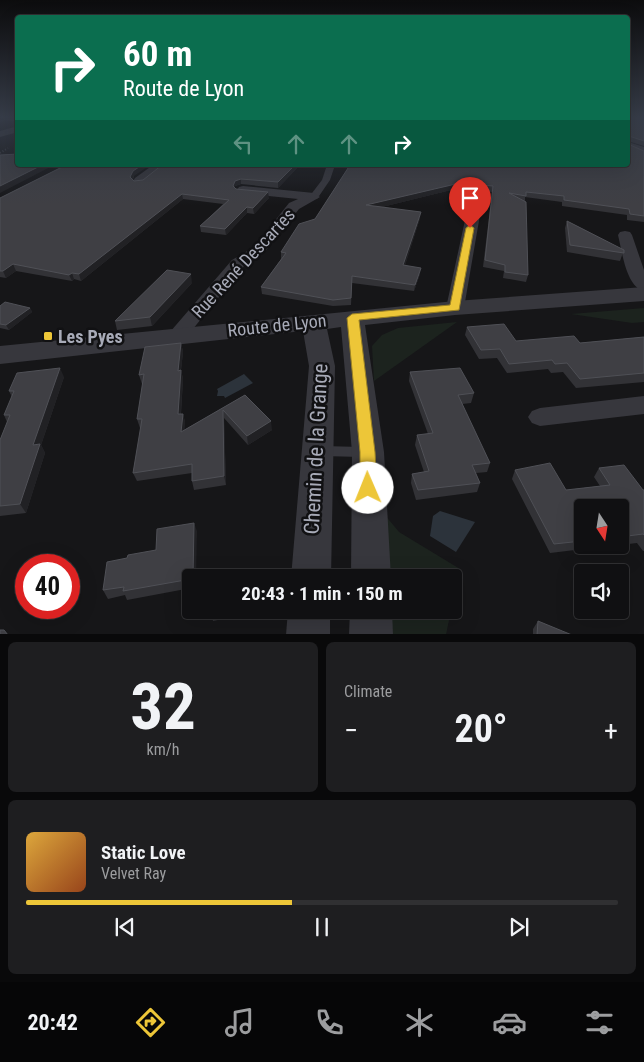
<!DOCTYPE html>
<meta charset="utf-8">
<style>
:root{--surface:#101012;--page:#1e1e20;--text:#f1f3f6;--muted:#9c9d9f;--line:#303032;--accent:#edc638}
body{margin:0;font-family:"Roboto Condensed",sans-serif;background:var(--page);color:var(--text);height:100vh;display:flex;flex-direction:column;font-size:19px;white-space:nowrap}
*{box-sizing:border-box;margin:0}
p{font-size:16px;color:var(--muted)}
.icon{flex:none;width:28px;height:28px;fill:none;stroke:currentColor;stroke-width:2;stroke-linecap:round;stroke-linejoin:round}
.map{position:relative;height:634px;overflow:hidden}
.sheet{display:flex;flex-direction:column;gap:8px;padding:8px;background:#09090a;flex:1}
.sheet>*{flex:none}
.hud{position:absolute;left:15px;top:15px;width:615px;height:152px;border-radius:5px;box-shadow:0 5px 20px #0002,0 0 0 1px var(--line);background:#0b6e4f;color:#fff;overflow:hidden}
.needle{width:32px;rotate:168deg}
.controls{position:absolute;left:574px;top:499px;display:grid;gap:10px}
.controls a{display:grid;place-items:center;width:55px;height:55px;border-radius:5px;background:var(--surface);box-shadow:0 5px 20px #0002,0 0 0 1px var(--line);font-size:25px}
.speed{position:absolute;left:15px;top:554px;display:flex;gap:10px;font-size:25px;font-weight:700;text-align:center}
.speed>*{display:grid;place-content:center;width:65px;height:65px;border-radius:50%;background:var(--surface);box-shadow:0 5px 20px #0002,0 0 0 1px var(--line);line-height:1}
.speed .limit{border:8px solid #d22;background:#fff;color:#111}
.pin{position:absolute;display:grid;place-items:center;width:42px;height:42px;color:#fff;margin:-51px -21px;border-radius:50% 50% 50% 0;rotate:-45deg;box-shadow:0 0 5px #0007}
.pin .icon{rotate:45deg}
.me{position:absolute;width:55px;margin:-28px;rotate:359deg;stroke-linejoin:round;filter:drop-shadow(0 0 4px #0008)}
.turn{display:flex;align-items:center;gap:18px;height:105px;padding:0 25px;font-size:22px}
.turn .icon{width:65px;height:65px;stroke-width:2.5}
.turn b{display:block;font-size:35px;line-height:42px}
.lanes{display:flex;align-items:center;height:48px;padding:0 25px;background:#0003;justify-content:center;gap:25px;direction:ltr}
.lanes .off{opacity:.35}
.big{font-size:38px;font-weight:700;line-height:1.1}
.sheet .tile{flex:1;display:flex;flex-direction:column;justify-content:center;gap:8px;min-width:0;padding:0 18px;border-radius:8px;background:var(--page)}
.sheet .dial{align-items:center;gap:0}
.dial b{font-size:65px;line-height:1}
.song{display:flex;align-items:center;gap:15px}
.cover{width:60px;height:60px;border-radius:8px;background:linear-gradient(135deg,hsl(40 70% 55%),hsl(20 70% 35%))}
.played{height:5px;border-radius:2px;background:linear-gradient(90deg,var(--accent) 45%,var(--line) 45%)}
.keys{display:flex;justify-content:space-around;direction:ltr}
.heat{display:flex;justify-content:space-between;align-items:center;font-size:28px;direction:ltr}
.sheet .tiles{flex:1;display:grid;gap:8px;grid-template-columns:1fr 1fr}
.tile:last-child{grid-column:span 2}
.trip{position:absolute;left:182px;top:569px;width:280px;height:50px;border-radius:5px;background:var(--surface);box-shadow:0 5px 20px #0002,0 0 0 1px var(--line);font-weight:700;line-height:50px;text-align:center}
.dock{display:flex;height:80px;justify-content:space-around;align-items:center;background:#060607;color:var(--muted)}
.dock .icon{width:35px;height:35px}
.dock .current{color:var(--accent)}
.dock b{font-size:22px;color:var(--text)}
.map>svg:first-child{display:block}
.green{fill:#1c231e}
.water{fill:#2c333b}
.lines{fill:none;stroke-linecap:round;stroke-linejoin:round}
.path{stroke:#3d3e44;stroke-width:2;stroke-dasharray:1 2;stroke-linecap:butt}
.service{fill:#37373d;fill-rule:evenodd}
.pedestrian{fill:#37373d;fill-rule:evenodd}
.minor{fill:#37373d;fill-rule:evenodd}
.tertiary{fill:#37373d;fill-rule:evenodd}
.wall{fill:#323236}
.shaded-wall{fill:#212124}
.building{fill:#3f3f44;stroke:#4f5056}
.route{fill:#edc638;stroke:#9a8124}
.poi-dot{fill:#edc638;stroke:#111113;stroke-width:2}
.labels{text-anchor:middle;dominant-baseline:central;stroke-width:5;stroke-linejoin:round;paint-order:stroke}
.street-label{font-size:18px;fill:#a8abb8;stroke:#111113}
.poi-label{font-size:18px;font-weight:bold;fill:#a8abb8;stroke:#111113;text-anchor:start}
.near-street-label{font-size:21px;fill:#a8abb8;stroke:#111113}
</style>
<div class="map">
<svg width="644" height="635" viewBox="0 0 644 635">
<rect width="100%" height="100%" fill="#161618"/>
<g class="green">
<path d="M644 308V322L632 323 571 314Z"/>
<path d="M457 322 374 381 372 346 382 335 398 328Z"/>
<path d="M384 514 399 532 460 569 454 597V578L388 577Z"/>
<path d="M389 610H451L446 635 391 634Z"/>
</g>
<g class="water">
<path d="M244 374 253 383 225 398 224 396H217L218 391 217 389Z"/>
<path d="M440 511 475 522 456 552 430 536 433 516Z"/>
</g>
<g class="lines">
<path class="path" d="M0 153 8 148"/>
<path class="service" d="M322 446 362 447 366 449 368 452 366 455 362 457 322 456 318 454 316 451 318 448Z"/>
<path class="pedestrian" d="M327 165H335L330 180 317 199H311L309 197 322 180Z"/>
<g class="minor">
<path d="M18 126V132L0 137V131Z"/>
<path d="M628 142 644 147V153L628 148Z"/>
<path d="M153 165H166L143 184H135L133 181 135 178Z"/>
<path d="M243 186 314 193 320 197 299 209 264 253 244 266 184 340 177 342 170 340 167 336 170 332 232 260 254 247 289 203 298 199 239 193 237 190 239 187Z"/>
<path d="M460 198 479 206 481 209 464 308 461 312 455 313 449 312 446 308 467 211 453 202Z"/>
<path d="M625 231 630 232 632 235 644 270V291C626 287 622 251 618 235L620 232Z"/>
<path d="M644 396V414L540 426 532 423 528 417 532 411 540 408Z"/>
</g>
<g class="tertiary">
<path d="M644 287V301L455 315 365 325 384 452 391 578H351L352 452 341 327 327 329 335 366 331 578H291L309 366 303 331 0 364V346L455 301Z"/>
<path d="M288 610H330V635H286Z"/>
<path d="M350 610H392L393 635H349Z"/>
</g>
</g>
<g class="wall">
<path d="M0 116H18V121L4 120 0 122Z"/>
<path d="M628 116H644V146L628 141V144L644 151V222L627 220V215L562 206V202L525 197V201L528 275 526 282 503 278 504 271 483 267 492 192 459 188 382 207 420 218 405 265 420 274 414 291 352 283 351 305 333 306 262 294 261 287 281 259V252L315 219 350 165H628Z"/>
<path d="M300 165 278 188 241 184 235 186V188L236 189 269 198 254 214 247 213 226 235 201 232 200 226 223 204 183 199 81 281 74 279 72 281 16 271 6 278 0 277V198L134 176 133 179 134 181 143 180Z"/>
<path d="M567 221 624 250 620 261 567 252 565 228Z"/>
<path d="M192 283 152 326 117 330 115 321Z"/>
<path d="M0 306 30 308 32 312 9 330 0 328Z"/>
<path d="M467 327 516 341 580 343 644 337V382L576 388 563 372 551 373 548 369 507 373 497 358 479 359 465 335Z"/>
<path d="M181 343 183 352 181 370 183 379 181 414H183L185 422 184 430 245 395 272 430 248 445 224 418 226 485 194 490 192 481V473L137 481 133 473 141 428H140L137 419 143 383 142 384 139 375Z"/>
<path d="M410 372 474 393 471 403 462 404 490 463 487 472 476 473 480 483 477 492 416 500 411 483 412 474 424 472 415 445 417 435 428 434 409 381Z"/>
<path d="M64 377 41 445 45 453 26 513 0 516V440L7 422 4 415 12 397 9 391Z"/>
<path d="M599 468 644 490V551H643L637 543 620 545V508H582V545H617L550 553 512 479 515 470 566 490 600 486 594 477Z"/>
<path d="M197 531 191 578V588L127 600 125 595 108 599 103 590 127 558 156 550Z"/>
<path d="M247 610V614L213 621 212 617Z"/>
<path d="M538 621 572 635H533V629Z"/>
</g>
<g class="shaded-wall">
<path d="M2 116 4 120 0 122V117Z"/>
<path d="M42 165H54L0 193V186Z"/>
<path d="M142 165H150L134 176 131 182 130 177 133 171Z"/>
<path d="M295 165H300L278 188V182Z"/>
<path d="M241 179V184L235 186 233 191V186L235 181Z"/>
<path d="M460 183 459 188 366 211V205Z"/>
<path d="M268 192 269 198 254 214 253 208Z"/>
<path d="M182 194 183 199 81 281 79 274Z"/>
<path d="M247 207V213L226 235 225 229Z"/>
<path d="M421 212 420 218 403 272V265Z"/>
<path d="M13 264 16 271 6 278 3 271Z"/>
<path d="M421 268 420 274 414 291 415 285Z"/>
<path d="M72 273 74 279 72 281 69 275Z"/>
<path d="M191 274 192 283 152 326 150 317Z"/>
<path d="M30 308 32 312 9 330 6 325Z"/>
<path d="M181 343 183 352 180 379 178 371Z"/>
<path d="M60 368 64 377 41 445 45 453 26 513 20 504 33 445Z"/>
<path d="M181 370 183 379 180 423 178 414Z"/>
<path d="M223 410 224 418 226 485 224 476Z"/>
<path d="M183 414 185 422 184 441 181 432Z"/>
<path d="M271 421 272 430 248 445 247 436Z"/>
<path d="M194 523 197 531 196 578H193Z"/>
</g>
<g class="building">
<path d="M628 116H644V141L629 136 628 144 644 151V216L630 214 629 209 564 200V196L526 192V196L509 193 526 202 528 275 505 272V265L485 260 493 186 460 183 366 205 421 212 403 265 421 268 415 285 352 276 351 298 333 300 261 287 286 253 281 252 299 224 315 219 350 165H628Z"/>
<path d="M18 154V165H42L0 186V155Z"/>
<path d="M66 165H142L133 171 130 177 134 181 143 180 162 165H295L278 182 241 179 235 181 233 186 236 189 268 192 253 208 247 207 225 229 200 226 229 200 182 194 79 274 72 273 69 275 13 264 3 271H0V198Z"/>
<path d="M567 221 624 250V253L570 245Z"/>
<path d="M167 270 191 274 150 317 115 321Z"/>
<path d="M5 302 30 308 6 325 0 324V306Z"/>
<path d="M504 324 516 341 574 336 580 343 644 337V373L580 379 567 363 555 364 552 360 509 364 500 349 481 350 467 327Z"/>
<path d="M181 343 178 371 181 370 178 414H183L181 432 245 395 271 421 247 436 223 410 224 476 192 481V464L133 473 142 419H137L144 374 139 375 145 347Z"/>
<path d="M60 368 33 445 40 444 20 504 0 506V440L10 415H4L14 391H9L17 373Z"/>
<path d="M460 368 474 393 458 395 490 463 472 465 480 483 418 490 412 474 429 471 417 435 433 433 410 372Z"/>
<path d="M550 463 566 490 610 485 599 468 624 465 643 490H644V535L643 534 620 537V508H582V541L554 544 515 470Z"/>
<path d="M194 523 193 578H191V579L123 591 124 587 103 590 107 562 127 558 128 555 156 550 157 529Z"/>
<path d="M212 610H246L212 617Z"/>
<path d="M538 621 572 635H537Z"/>
<path d="M0 630H4L8 635H0Z"/>
</g>
<linearGradient id="sky" x2="0" y2="1"><stop stop-color="#0c0c0d"/><stop offset="0.57" stop-color="#363c48"/><stop offset="1" stop-color="#363c48" stop-opacity="0"/></linearGradient>
<rect width="644" height="205" fill="url(#sky)"/>
<path class="route" d="M470 225 474 228 459 310 359 320 375 452 377 488 374 493 368 495 363 493 360 488V452L347 318 352 314 450 305 466 228Z"/>
<rect class="poi-dot" x="43" y="331" width="10" height="10" rx="2.5"/>
<g class="labels">
<g class="street-label">
<text transform="translate(243 263) rotate(-47)">Rue René Descartes</text>
<text transform="translate(277 325) rotate(-6)">Route de Lyon</text>
</g>
<g class="poi-label">
<text x="58" y="336">Les Pyes</text>
</g>
<g class="near-street-label">
<text transform="translate(316 449) rotate(-87)">Chemin de la Grange</text>
</g>
</g>
</svg>
<div class="controls">
<a><svg class="needle" viewBox="-14 -14 28 28"><path d="M0-13l5 13h-10z" fill="#e53935"/><path d="M0 13l5-13h-10z" fill="#9c9d9f"/></svg></a>
<a><svg class="icon" aria-label="sound" viewBox="0 0 24 24"><path d="M4 9h4l5-4v14l-5-4H4zM17 9q2 3 0 6"/></svg></a>
</div>
<div class="speed"><div class="limit">40</div></div>
<div class="pin" style="left:470px;top:228px;background:#d93025"><svg class="icon" aria-label="arrive" viewBox="0 0 24 24"><path d="M6 21V4h12l-3 4 3 4H6"/></svg></div>
<svg class="me" style="left:368px;top:488px" viewBox="-20 -20 40 40"><circle r="19" fill="#fff"/><path d="M0-13L10 11 0 6-10 11z" fill="#edc638"/></svg>
<div class="trip">20:43 · 1 min · 150 m</div>
<div class="hud">
<div class="turn"><svg class="icon" aria-label="right" viewBox="0 0 24 24"><path d="M7 20v-9h11M14 6l5 5-5 5"/></svg><div><b>60 m</b>Route de Lyon</div></div>
<div class="lanes"><svg class="icon off" aria-label="left" viewBox="0 0 24 24"><path d="M17 20v-9H6M10 6l-5 5 5 5"/></svg><svg class="icon off" aria-label="ahead" viewBox="0 0 24 24"><path d="M12 20V5M6 11l6-6 6 6"/></svg><svg class="icon off" aria-label="ahead" viewBox="0 0 24 24"><path d="M12 20V5M6 11l6-6 6 6"/></svg><svg class="icon" aria-label="right" viewBox="0 0 24 24"><path d="M7 20v-9h11M14 6l5 5-5 5"/></svg></div>
</div>
</div>
<section class="sheet">
<div class="tiles">
<div class="tile dial"><b>32</b><p>km/h</p></div>
<div class="tile"><p>Climate</p>
<div class="heat"><a>−</a><b class="big">20°</b><a>+</a></div>
</div>
<div class="tile">
<div class="song"><i class="cover"></i><div><b>Static Love</b><p>Velvet Ray</p></div></div>
<div class="played"></div>
<div class="keys"><svg class="icon" aria-label="previous" viewBox="0 0 24 24"><path d="M18 5L8 12l10 7zM5 5v14"/></svg><svg class="icon" aria-label="pause" viewBox="0 0 24 24"><path d="M8 5v14M16 5v14"/></svg><svg class="icon" aria-label="next" viewBox="0 0 24 24"><path d="M6 5l10 7-10 7zM19 5v14"/></svg></div>
</div>
</div>
</section>
<nav class="dock">
<b>20:42</b>
<svg class="icon current" aria-label="directions" viewBox="0 0 24 24"><path d="M12 3l9 9-9 9-9-9zM9 14v-3h6M13 9l2 2-2 2"/></svg>
<svg class="icon" aria-label="music" viewBox="0 0 24 24"><path d="M9 18V5l10-2v13"/><circle cx="6" cy="18" r="3"/><circle cx="16" cy="16" r="3"/></svg>
<svg class="icon" aria-label="phone" viewBox="0 0 24 24"><path d="M5 4h4l2 5-3 2q2 4 5 5l2-3 5 2v4C11 20 4 13 5 4z"/></svg>
<svg class="icon" aria-label="climate" viewBox="0 0 24 24"><path d="M12 3v18M4 7l16 10M4 17L20 7"/></svg>
<svg class="icon" aria-label="car" viewBox="0 0 24 24"><path d="M5 17H2v-5l4-1 3-4h7l3 4 3 1v5h-3M9 17h6M6 11h13"/><circle cx="7" cy="17" r="2"/><circle cx="17" cy="17" r="2"/></svg>
<svg class="icon" aria-label="filters" viewBox="0 0 24 24"><path d="M4 7h16M4 17h16"/><circle cx="9" cy="7" r="2"/><circle cx="15" cy="17" r="2"/></svg>
</nav>
